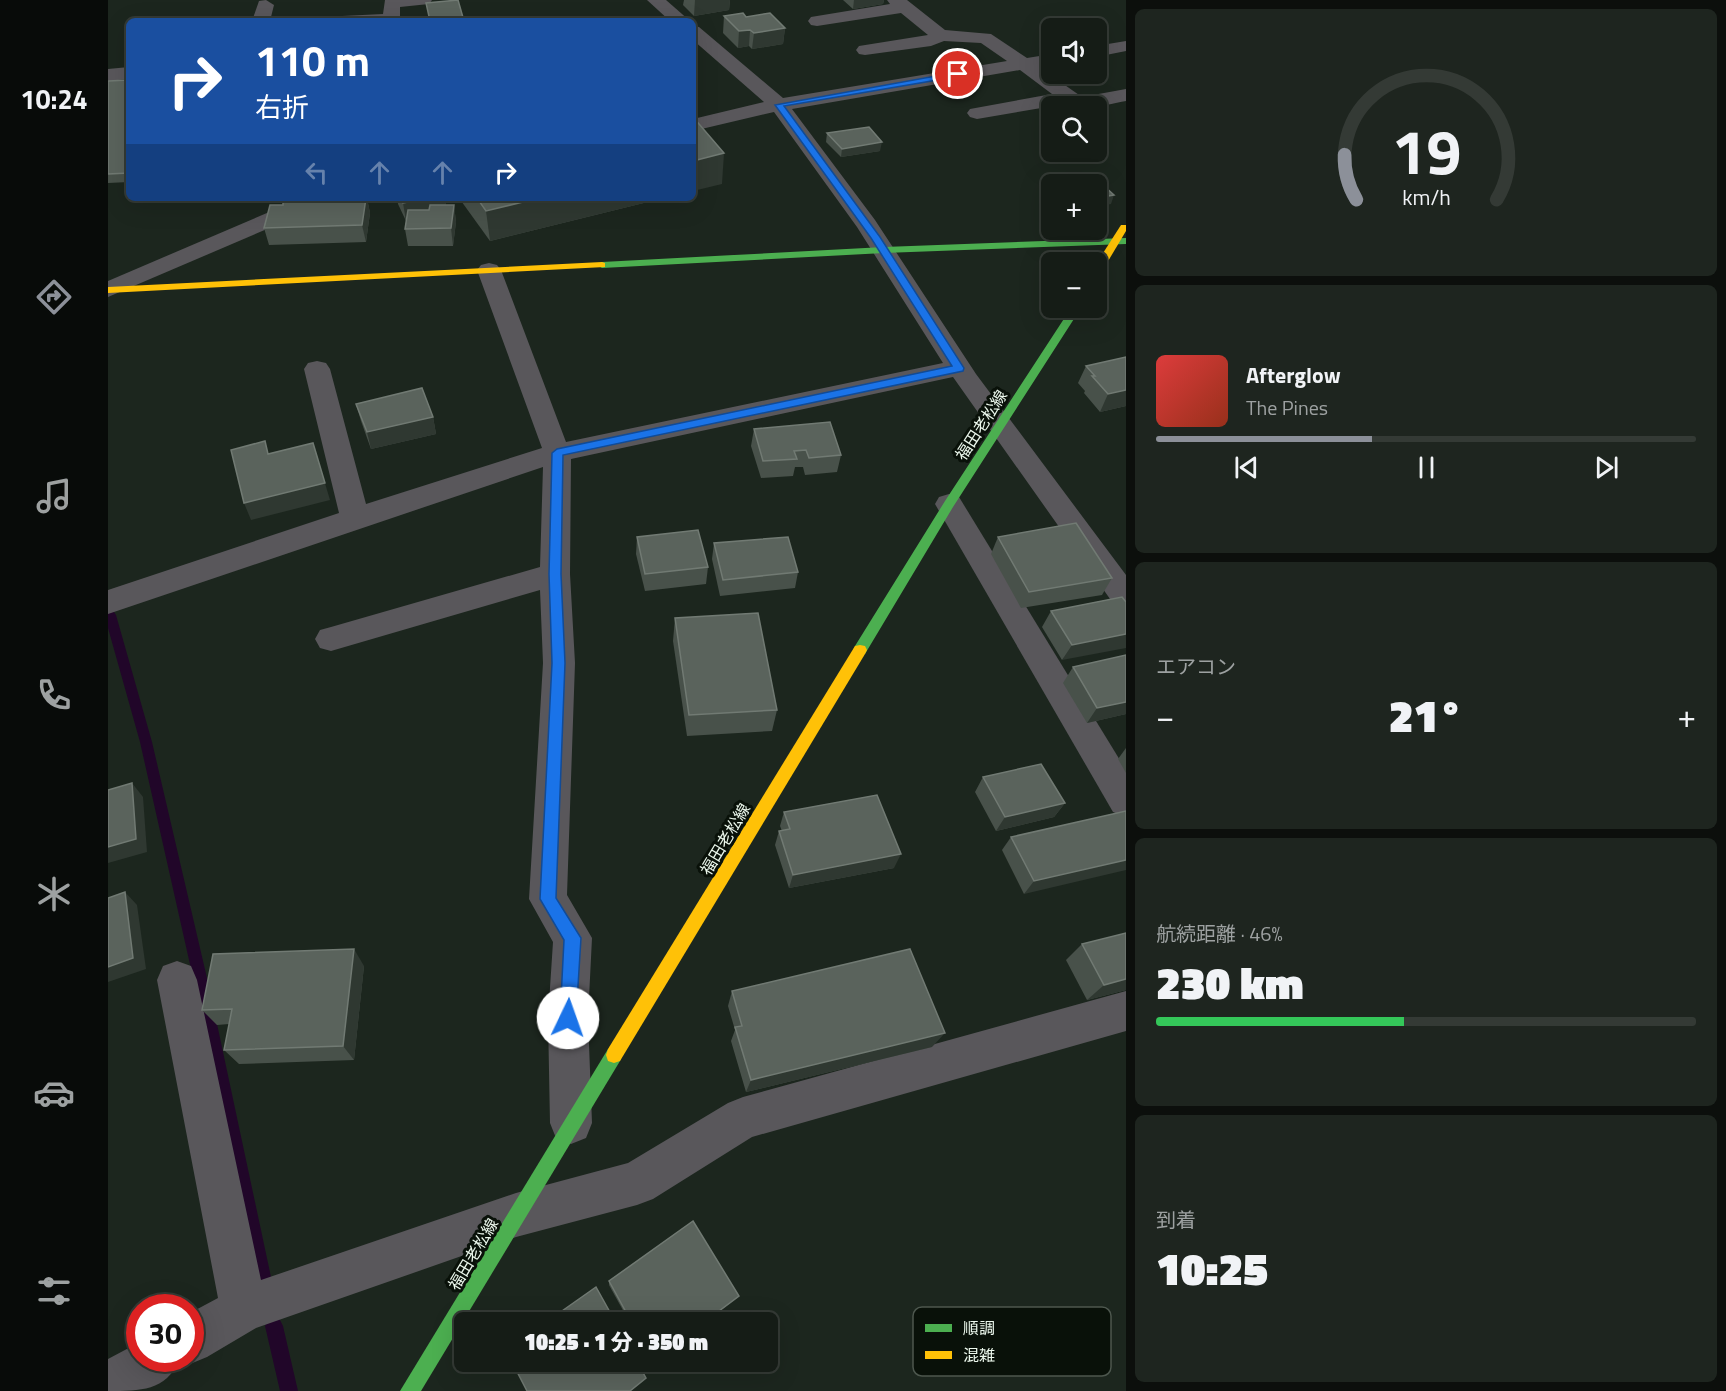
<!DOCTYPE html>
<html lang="ja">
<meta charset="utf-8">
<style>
:root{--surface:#151c16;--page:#1e251f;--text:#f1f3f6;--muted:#9da1a1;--line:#343a35;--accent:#8c9099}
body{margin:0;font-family:"Titillium Web","Noto Sans JP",sans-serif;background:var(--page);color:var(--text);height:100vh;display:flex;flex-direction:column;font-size:22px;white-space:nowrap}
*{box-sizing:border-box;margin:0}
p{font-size:20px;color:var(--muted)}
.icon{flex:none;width:33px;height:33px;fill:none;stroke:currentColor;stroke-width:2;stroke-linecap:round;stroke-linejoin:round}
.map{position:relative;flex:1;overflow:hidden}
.panel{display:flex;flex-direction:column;gap:9px;padding:9px;background:#0c0f0c;width:600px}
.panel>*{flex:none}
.top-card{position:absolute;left:18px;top:18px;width:570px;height:183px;border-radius:9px;box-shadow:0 6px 24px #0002,0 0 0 2px var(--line);background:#1a4fa0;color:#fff;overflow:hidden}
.fabs{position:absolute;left:933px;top:18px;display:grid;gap:12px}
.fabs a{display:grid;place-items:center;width:66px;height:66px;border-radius:9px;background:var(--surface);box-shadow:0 6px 24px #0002,0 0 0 2px var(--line);font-size:30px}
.speed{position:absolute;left:18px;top:1294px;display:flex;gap:12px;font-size:30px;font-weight:700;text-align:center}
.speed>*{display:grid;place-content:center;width:78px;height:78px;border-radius:50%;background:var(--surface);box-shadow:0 6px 24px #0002,0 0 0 2px var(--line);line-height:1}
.speed .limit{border:9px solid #d22;background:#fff;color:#111}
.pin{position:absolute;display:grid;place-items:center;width:51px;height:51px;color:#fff;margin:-26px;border:3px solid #fff;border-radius:50%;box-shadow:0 2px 6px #0007}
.me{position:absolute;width:66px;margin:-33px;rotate:3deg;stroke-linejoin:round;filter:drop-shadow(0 0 4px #0008)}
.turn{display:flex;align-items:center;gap:21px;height:126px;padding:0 30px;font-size:27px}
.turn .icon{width:78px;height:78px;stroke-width:2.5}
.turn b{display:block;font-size:42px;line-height:51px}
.lanes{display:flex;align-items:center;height:57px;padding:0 30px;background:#0003;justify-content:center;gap:30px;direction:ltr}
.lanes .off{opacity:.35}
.big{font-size:45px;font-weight:800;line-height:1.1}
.panel .card{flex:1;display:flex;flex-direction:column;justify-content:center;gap:9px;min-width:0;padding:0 21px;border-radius:9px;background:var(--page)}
.panel .dial{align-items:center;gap:0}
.dial svg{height:156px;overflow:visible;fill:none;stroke:var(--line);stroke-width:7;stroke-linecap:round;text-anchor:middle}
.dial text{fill:var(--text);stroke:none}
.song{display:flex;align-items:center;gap:18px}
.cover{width:72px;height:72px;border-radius:9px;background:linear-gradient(135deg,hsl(0 70% 55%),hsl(10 70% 35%))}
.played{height:6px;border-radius:3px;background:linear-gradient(90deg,var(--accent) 40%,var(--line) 40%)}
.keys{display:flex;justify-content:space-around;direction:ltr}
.heat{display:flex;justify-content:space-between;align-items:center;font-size:33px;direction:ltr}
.charge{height:9px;border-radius:4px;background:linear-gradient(90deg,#34c759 46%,var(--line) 0)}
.trip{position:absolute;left:346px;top:1312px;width:324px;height:60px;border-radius:9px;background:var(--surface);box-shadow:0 6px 24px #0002,0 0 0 2px var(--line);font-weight:800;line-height:60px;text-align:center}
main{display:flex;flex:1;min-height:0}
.dock{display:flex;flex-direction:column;width:108px;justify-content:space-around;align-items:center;background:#080b09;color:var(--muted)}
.dock .icon{width:42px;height:42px}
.dock .on{color:var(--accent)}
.dock b{font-size:27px;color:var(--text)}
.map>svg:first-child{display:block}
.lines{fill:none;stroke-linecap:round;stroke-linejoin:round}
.stream{fill:#210629;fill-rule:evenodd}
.street{fill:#59575b;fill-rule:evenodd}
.fast{fill:#4caf50;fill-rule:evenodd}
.slow{fill:#ffc107;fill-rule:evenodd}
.wall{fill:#48514a}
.shaded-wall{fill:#2f3831}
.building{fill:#5a635c;stroke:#717a73;stroke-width:1.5}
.route{fill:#1a73e8;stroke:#114b97;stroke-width:1.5}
.labels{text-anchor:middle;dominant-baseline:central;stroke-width:6;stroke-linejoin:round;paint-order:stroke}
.street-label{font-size:16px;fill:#edf9ee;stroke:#091109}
.key{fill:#091109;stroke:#4d574e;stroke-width:1.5}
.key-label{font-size:16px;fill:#edf9ee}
</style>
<main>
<nav class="dock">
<b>10:24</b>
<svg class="icon on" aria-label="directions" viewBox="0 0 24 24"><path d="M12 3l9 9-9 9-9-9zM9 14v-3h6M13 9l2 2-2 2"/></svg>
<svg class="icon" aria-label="music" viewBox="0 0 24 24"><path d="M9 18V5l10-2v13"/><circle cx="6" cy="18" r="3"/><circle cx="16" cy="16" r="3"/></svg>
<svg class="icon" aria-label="phone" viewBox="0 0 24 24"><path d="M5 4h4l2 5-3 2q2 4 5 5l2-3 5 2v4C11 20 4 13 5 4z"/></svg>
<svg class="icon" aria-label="climate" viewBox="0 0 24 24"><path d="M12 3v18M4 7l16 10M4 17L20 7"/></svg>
<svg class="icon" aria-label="car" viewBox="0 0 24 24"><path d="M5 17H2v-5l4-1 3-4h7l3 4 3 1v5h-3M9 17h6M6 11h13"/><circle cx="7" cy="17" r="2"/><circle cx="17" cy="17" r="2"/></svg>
<svg class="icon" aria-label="filters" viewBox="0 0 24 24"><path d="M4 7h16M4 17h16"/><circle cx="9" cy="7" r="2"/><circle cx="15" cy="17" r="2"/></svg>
</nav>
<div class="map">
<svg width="1018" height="1391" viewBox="0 0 1018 1391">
<rect width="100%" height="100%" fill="#1c261e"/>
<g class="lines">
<g class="stream">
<path d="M0 611 6 612 8 615 44 742 102 991 163 1277 161 1283 155 1285 149 1283 147 1277 88 991 32 742 0 628Z"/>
<path d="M166 1317 172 1320 175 1326 190 1391H172L157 1326 160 1320Z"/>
</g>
<g class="street">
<path d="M158 0 166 5 162 21H144L151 1Z"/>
<path d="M277 0H324L321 4 292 7V21H225L228 17 234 16 275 14Z"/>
<path d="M539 0H558L582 21H562Z"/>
<path d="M779 0H799L837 30 883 34 919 58 944 54V65L931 67 974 97 1018 89V101C1003 104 970 112 957 104L869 119 862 117 859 113 862 109 944 94 912 70 684 109 767 220 868 374 1018 575V610L1007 606 845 377 463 459 462 574 467 663 459 895 484 938 480 1018 484 1123 478 1138 463 1144 448 1138 442 1123 440 1018 445 942 421 899 435 663 432 590 223 651 212 648 207 639 212 630 223 627 432 567 435 467 0 614V590L231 513 196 369 200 363 209 361 218 363 222 369 258 504 434 448 369 270 373 265 381 263 389 265 393 270 458 442 835 363 749 227 666 112 585 131V119L656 102 585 40V26L591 27 675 98 899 61 873 43 836 41 823 46 757 55 751 54 748 50 751 46 820 35 793 13 709 26 703 25 700 21 703 17 709 16 782 4Z"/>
<path d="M1018 41V51L988 57V46Z"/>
<path d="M21 67V79L0 81V69Z"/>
<path d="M194 198H223L220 203 0 297V281Z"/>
<path d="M841 494 851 497 1018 770V817L1005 812 827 504 831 497Z"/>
<path d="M69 961 83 966 89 980 153 1280 408 1193 520 1163 620 1103 635 1097 1018 991V1031L644 1137 545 1199 529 1205 408 1237 148 1328 99 1357 82 1364 72 1360C57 1391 33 1391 0 1391V1359L32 1342V1359H82V1313L110 1298 49 980 55 966Z"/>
</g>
<g class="fast">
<path d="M1018 238V244L776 253 494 268 489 265 494 262 776 247Z"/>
<path d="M963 308H973L845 507 757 654H747L745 650 747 646 837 501Z"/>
<path d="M506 1047 512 1049 514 1055 512 1061 313 1391H292L500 1049Z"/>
</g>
<g class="slow">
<path d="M1013 225H1018V231L993 273 988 276V264Z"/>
<path d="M494 262 497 263V267L0 293V287Z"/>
<path d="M752 645 757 646 759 650 757 654 512 1061 506 1063 500 1061 498 1055 500 1049 747 646Z"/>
</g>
</g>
<g class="wall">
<path d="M576 0H622L621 10 586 16 575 5Z"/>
<path d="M735 0H776L775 4 745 9Z"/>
<path d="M616 16 638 17 677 28 675 44 644 49 641 46 630 48 615 33Z"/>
<path d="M21 80V182L0 183V81Z"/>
<path d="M719 133 772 151 733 157 718 142Z"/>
<path d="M192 198H259L262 213 258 242 161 245 156 228 175 205 191 201Z"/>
<path d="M289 198H337L338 205H346L348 222 345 246H300L297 229 298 221 290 204Z"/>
<path d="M351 198H556L382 241Z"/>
<path d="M978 366 1018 406 992 412 976 393 977 391 970 383Z"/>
<path d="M248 404 325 417 328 434 263 449 253 421Z"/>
<path d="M646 429 733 455 729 472 697 475 695 467H687L685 476 653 478 643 446Z"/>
<path d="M529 537 600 567 598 584 537 591 528 554Z"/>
<path d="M890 537 1004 578 994 595 913 608 883 554Z"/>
<path d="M606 543 690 572 687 588 612 596 604 559Z"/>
<path d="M1014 597 954 660 934 627 943 611Z"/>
<path d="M567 618 669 710 664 731 579 736 565 641Z"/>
<path d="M1018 655V714L979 723 955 683 965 667Z"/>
<path d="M1018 748V773L1010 759Z"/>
<path d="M875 777 957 803 946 817 888 831 867 792Z"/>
<path d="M1018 811 916 894 894 850 903 837Z"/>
<path d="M676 812 786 868 681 888 667 845 671 831H674L672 826Z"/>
<path d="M974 944 1018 990 979 1000 958 960Z"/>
<path d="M256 966 246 1060 131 1064 116 1050 121 1024 109 1025 94 1010Z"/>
<path d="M624 991 824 1047 638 1092 623 1041 627 1030 620 1006Z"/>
<path d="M501 1281 631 1296 596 1323H522L501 1285Z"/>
</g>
<g class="shaded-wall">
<path d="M587 0H622L621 10 586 16Z"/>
<path d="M746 0H776L775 4 745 9Z"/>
<path d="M677 28 675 44 644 49 646 33Z"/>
<path d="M642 30 641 46 630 48 631 31Z"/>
<path d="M774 142 772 151 733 157 734 149Z"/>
<path d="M616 153 614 184 585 191V161Z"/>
<path d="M1006 195 1003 204 988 207V198Z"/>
<path d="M258 198H259L262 213 258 242 254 225Z"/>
<path d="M322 198H337L339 212 298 221 295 203Z"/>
<path d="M431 198H556L382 241 378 211Z"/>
<path d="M346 205 348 222 345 246 343 228Z"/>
<path d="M1018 390V406L992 412 1000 394Z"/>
<path d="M325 417 328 434 263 449 259 432Z"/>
<path d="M205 443 222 500 143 520 136 503Z"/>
<path d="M1018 634V648L954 660 964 645Z"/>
<path d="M1018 702V714L979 723 989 708Z"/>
<path d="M24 783 35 797 39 852 0 863V847Z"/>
<path d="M957 803 946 817 888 831 897 817Z"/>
<path d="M793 854 786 868 681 888 685 875Z"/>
<path d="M1018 860V870L916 894 926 881Z"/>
<path d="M17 892 29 905 38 969 0 982V967Z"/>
<path d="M246 949 256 966 246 1060 235 1046Z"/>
<path d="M1018 979V990L979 1000 996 985Z"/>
<path d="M837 1033 824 1047 638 1092 643 1080Z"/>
</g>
<g class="building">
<path d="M350 0 356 21H322L318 3Z"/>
<path d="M635 13 638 17 662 13 677 28 646 33 642 30 631 31 616 16Z"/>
<path d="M21 80V173L0 174V81Z"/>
<path d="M585 117 616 153 585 161Z"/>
<path d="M761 127 774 142 734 149 719 133Z"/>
<path d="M985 176 1006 195 988 198V184H947L945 183Z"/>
<path d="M192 198H258L254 225 156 228 162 205H175V201H191Z"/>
<path d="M292 198H322L295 203Z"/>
<path d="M369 198H431L378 211Z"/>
<path d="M322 205H346L343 228 297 229 300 210H321Z"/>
<path d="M1018 357V390L1000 394 984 376H987L978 366Z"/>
<path d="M314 388 325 417 259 432 248 404Z"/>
<path d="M722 422 733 455 701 458 698 450 686 451 689 459 655 461 646 429Z"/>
<path d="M157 441 160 454 205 443 217 483 136 503 123 450Z"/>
<path d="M968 523 1004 578 921 592 890 537Z"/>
<path d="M590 530 600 567 537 574 529 537Z"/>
<path d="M680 537 690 572 615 580 606 543Z"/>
<path d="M1014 597 1018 602V634L964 645 943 611Z"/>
<path d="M650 613 669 710 581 715 567 618Z"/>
<path d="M1018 655V702L989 708 965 667Z"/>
<path d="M933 764 957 803 897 817 875 777Z"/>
<path d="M24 783 28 839 0 847V790Z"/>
<path d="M769 795 793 854 685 875 671 831 682 829 676 812Z"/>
<path d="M1018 811V860L926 881 903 837Z"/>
<path d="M17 892 25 958 0 967V898Z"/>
<path d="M1018 933V979L996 985 974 944Z"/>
<path d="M246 949 235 1046 116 1050 124 1009 94 1010 105 954Z"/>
<path d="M802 949 837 1033 643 1080 627 1027 634 1026 624 991Z"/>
<path d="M585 1221 631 1296 595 1323H524L501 1281Z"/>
<path d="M488 1287 508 1323H437Z"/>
<path d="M404 1362H529L538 1378 522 1391H419Z"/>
</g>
<path class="route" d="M850 72 854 74 853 76 676 106 772 237 856 368 855 371 455 455 453 574 457 663 448 898 473 938 468 1018 466 1024 460 1026 454 1024 452 1018 456 940 432 899 444 663 441 574 444 453 449 449 844 366 763 238 667 105Z"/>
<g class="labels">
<g class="street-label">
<text transform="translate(873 425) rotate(-57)">福田老松線</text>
<text transform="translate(617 839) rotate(-59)">福田老松線</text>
<text transform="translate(365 1254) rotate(-59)">福田老松線</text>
</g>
</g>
<rect x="805" y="1307" width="198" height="69" rx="9" class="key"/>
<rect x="817" y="1324" width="27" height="8" fill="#4caf50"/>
<rect x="817" y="1351" width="27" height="8" fill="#ffc107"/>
<g class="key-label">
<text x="855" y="1334">順調</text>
<text x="855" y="1361">混雑</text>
</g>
</svg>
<div class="fabs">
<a><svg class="icon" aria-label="sound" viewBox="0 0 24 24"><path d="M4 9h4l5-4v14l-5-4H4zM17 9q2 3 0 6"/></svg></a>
<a><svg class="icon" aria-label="search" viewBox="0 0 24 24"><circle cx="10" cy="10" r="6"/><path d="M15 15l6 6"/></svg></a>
<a>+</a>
<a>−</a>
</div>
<div class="speed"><div class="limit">30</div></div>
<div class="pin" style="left:850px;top:74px;background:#d93025"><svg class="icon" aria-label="arrive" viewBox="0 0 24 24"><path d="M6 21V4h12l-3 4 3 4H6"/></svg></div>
<svg class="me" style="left:460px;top:1018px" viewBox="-20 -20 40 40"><circle r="19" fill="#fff"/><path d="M0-13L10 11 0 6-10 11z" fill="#1a73e8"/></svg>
<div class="trip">10:25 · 1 分 · 350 m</div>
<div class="top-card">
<div class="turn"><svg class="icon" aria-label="right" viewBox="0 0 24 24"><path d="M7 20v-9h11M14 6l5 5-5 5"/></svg><div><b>110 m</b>右折</div></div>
<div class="lanes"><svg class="icon off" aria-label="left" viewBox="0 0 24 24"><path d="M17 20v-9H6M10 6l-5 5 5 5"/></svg><svg class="icon off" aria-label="ahead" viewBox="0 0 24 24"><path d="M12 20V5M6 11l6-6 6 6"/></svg><svg class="icon off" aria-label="ahead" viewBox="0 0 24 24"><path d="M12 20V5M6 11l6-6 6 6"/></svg><svg class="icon" aria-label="right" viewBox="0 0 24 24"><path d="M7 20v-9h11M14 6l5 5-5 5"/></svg></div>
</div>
</div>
<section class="panel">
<div class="card dial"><svg viewBox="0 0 100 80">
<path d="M14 69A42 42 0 1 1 86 69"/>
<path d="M14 69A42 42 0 0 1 8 46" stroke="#8c9099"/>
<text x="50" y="56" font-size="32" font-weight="700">19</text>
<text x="50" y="72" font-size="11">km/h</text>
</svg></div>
<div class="card">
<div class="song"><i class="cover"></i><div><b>Afterglow</b><p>The Pines</p></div></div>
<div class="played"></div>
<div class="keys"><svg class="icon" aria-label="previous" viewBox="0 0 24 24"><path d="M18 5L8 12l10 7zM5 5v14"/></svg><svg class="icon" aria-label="pause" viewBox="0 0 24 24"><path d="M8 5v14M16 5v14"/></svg><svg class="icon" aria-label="next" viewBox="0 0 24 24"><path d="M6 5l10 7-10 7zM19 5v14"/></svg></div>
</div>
<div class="card"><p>エアコン</p>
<div class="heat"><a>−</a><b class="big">21°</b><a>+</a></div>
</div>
<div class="card"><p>航続距離 · 46%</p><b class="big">230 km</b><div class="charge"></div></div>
<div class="card"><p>到着</p><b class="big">10:25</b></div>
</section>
</main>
